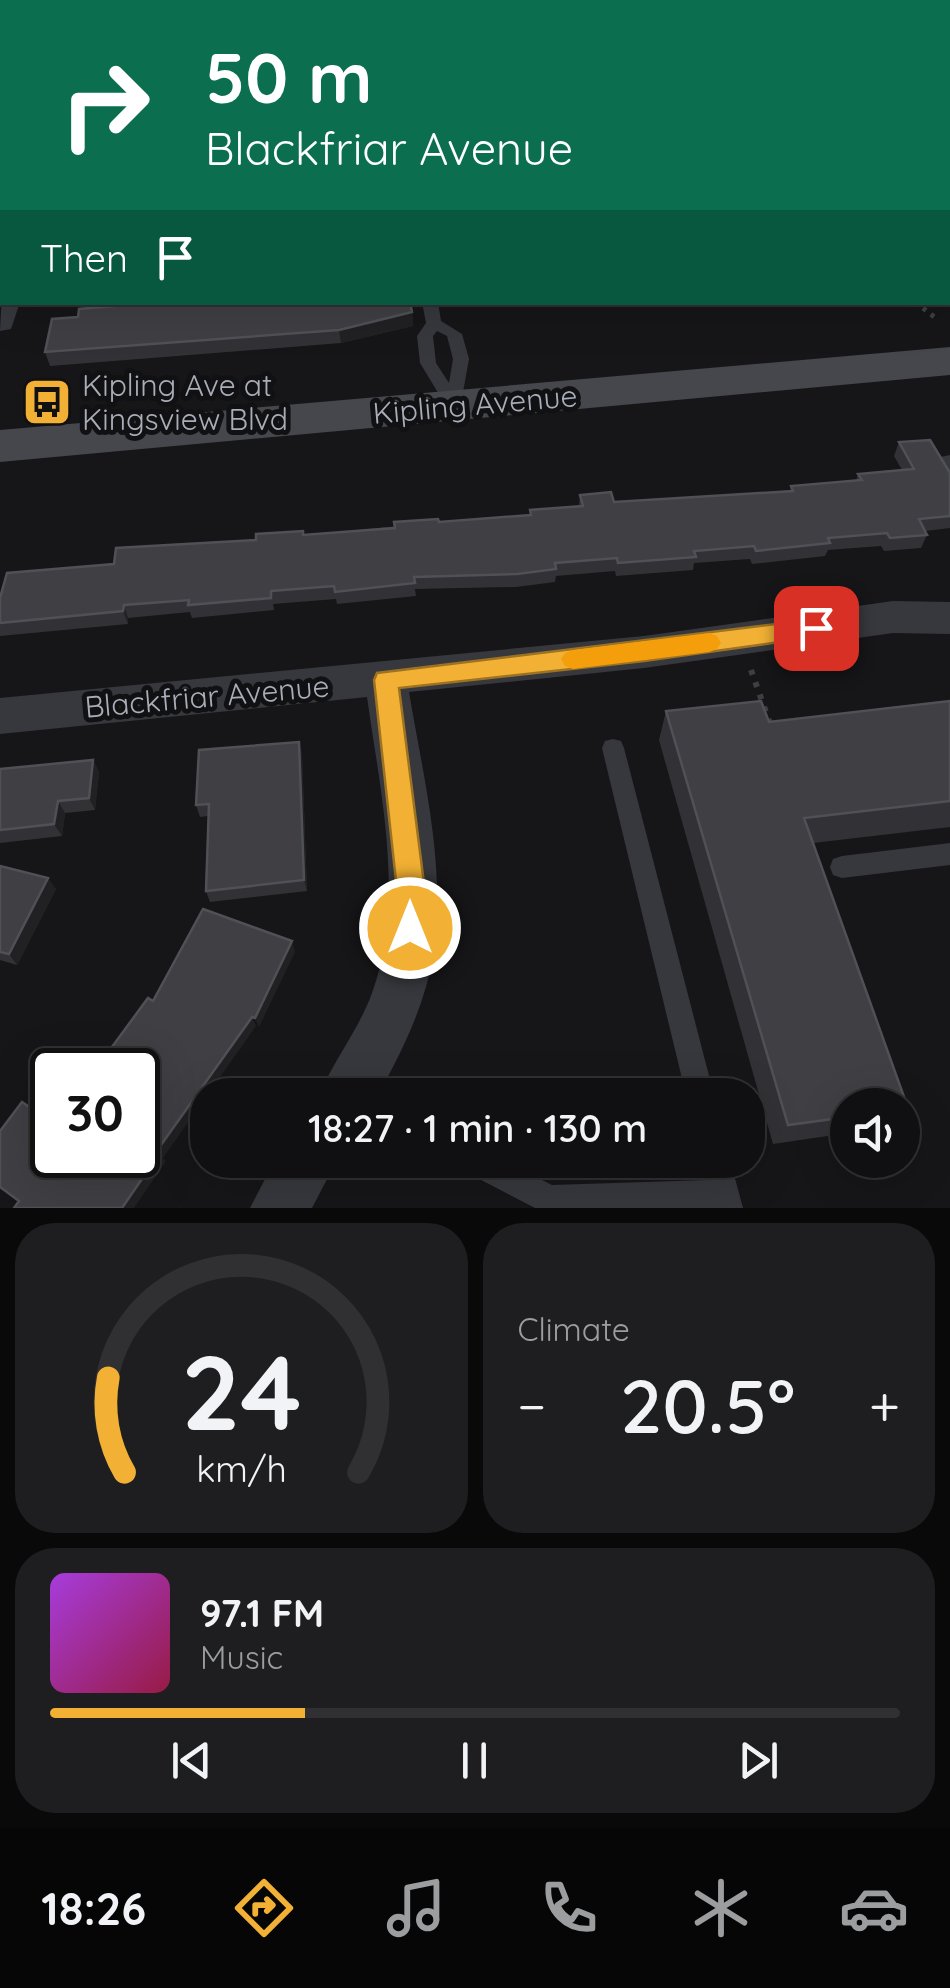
<!DOCTYPE html>
<meta charset="utf-8">
<style>
:root{--surface:#101012;--page:#1e1e20;--text:#f1f3f6;--muted:#9c9d9f;--line:#303032;--accent:#f2b134}
body{margin:0;font-family:Quicksand,sans-serif;background:var(--page);color:var(--text);height:100vh;display:flex;flex-direction:column;font-size:38px;white-space:nowrap}
*{box-sizing:border-box;margin:0}
p{font-size:32px;color:var(--muted)}
.icon{flex:none;width:55px;height:55px;fill:none;stroke:currentColor;stroke-width:2;stroke-linecap:round;stroke-linejoin:round}
.map{position:relative;height:1208px;overflow:hidden}
.sheet{display:flex;flex-direction:column;gap:15px;padding:15px;background:#09090a;flex:1}
.sheet>*{flex:none}
.guide{position:absolute;left:0px;top:0px;width:950px;height:305px;box-shadow:0 10px 40px #0002,0 0 0 2px var(--line);background:#0b6e4f;color:#fff;overflow:hidden}
.fabs{position:absolute;left:830px;top:1088px;display:grid;gap:20px}
.fabs a{display:grid;place-items:center;width:90px;height:90px;border-radius:50%;background:var(--surface);box-shadow:0 10px 40px #0002,0 0 0 2px var(--line);font-size:50px}
.speed{position:absolute;left:30px;top:1048px;display:flex;gap:20px;font-size:50px;font-weight:700;text-align:center}
.speed>*{display:grid;place-content:center;width:130px;height:130px;border-radius:50%;background:var(--surface);box-shadow:0 10px 40px #0002,0 0 0 2px var(--line);line-height:1}
.speed .limit{border:5px solid #111;border-radius:15px;background:#fff;color:#111}
.pin{position:absolute;display:grid;place-items:center;width:85px;height:85px;color:#fff;margin:-42px;border-radius:20px;box-shadow:0 5px 15px #0006}
.me{position:absolute;width:110px;margin:-55px;rotate:0deg;stroke-linejoin:round;filter:drop-shadow(0 0 8px #0008)}
.turn{display:flex;align-items:center;gap:35px;height:210px;padding:0 40px;font-size:45px}
.turn .icon{width:130px;height:130px;stroke-width:2.5}
.turn b{display:block;font-size:70px;line-height:85px}
.then{display:flex;align-items:center;height:95px;padding:0 40px;background:#0003;gap:20px;font-size:38px}
.big{font-size:75px;font-weight:600;line-height:1.1}
.sheet .widget{flex:1;display:flex;flex-direction:column;justify-content:center;gap:15px;min-width:0;padding:0 35px;border-radius:40px;background:var(--page)}
.sheet .dial{align-items:center;gap:0}
.dial svg{height:260px;overflow:visible;fill:none;stroke:var(--line);stroke-width:7;stroke-linecap:round;text-anchor:middle}
.dial text{fill:var(--text);stroke:none}
.song{display:flex;align-items:center;gap:30px}
.cover{width:120px;height:120px;border-radius:15px;background:linear-gradient(135deg,hsl(280 70% 55%),hsl(340 70% 35%))}
.played{height:10px;border-radius:5px;background:linear-gradient(90deg,var(--accent) 30%,var(--line) 30%)}
.keys{display:flex;justify-content:space-around;direction:ltr}
.heat{display:flex;justify-content:space-between;align-items:center;font-size:55px;direction:ltr}
.sheet .tiles{flex:1;display:grid;gap:15px;grid-template-columns:1fr 1fr}
.widget:last-child{grid-column:span 2}
.trip{position:absolute;left:190px;top:1078px;width:575px;height:100px;border-radius:40px;background:var(--surface);box-shadow:0 10px 40px #0002,0 0 0 2px var(--line);font-weight:600;line-height:100px;text-align:center}
.dock{display:flex;height:160px;justify-content:space-around;align-items:center;background:#060607;color:var(--muted)}
.dock .icon{width:70px;height:70px}
.dock .selected{color:var(--accent)}
.dock b{font-size:45px;color:var(--text)}
.map>svg:first-child{display:block}
.lines{fill:none;stroke-linecap:round;stroke-linejoin:round}
.path-far1{stroke:#3d3f44;stroke-width:5;stroke-dasharray:4 6;stroke-linecap:butt}
.path{stroke:#3d3f44;stroke-width:6;stroke-dasharray:5 8;stroke-linecap:butt}
.service{fill:#37383d;fill-rule:evenodd}
.minor{fill:#37383d;fill-rule:evenodd}
.secondary{fill:#45474d;fill-rule:evenodd}
.wall{fill:#323236}
.shaded-wall{fill:#212124}
.building{fill:#3f3f44;stroke:#4f5156;stroke-width:2.5}
.route{fill:#f2b134;stroke:#9d7322;stroke-width:2.5}
.slow{fill:#f59e0b}
.labels{text-anchor:middle;dominant-baseline:central;stroke-width:10;stroke-linejoin:round;paint-order:stroke}
.poi-label{font-size:30px;fill:#a8adb8;stroke:#111113;text-anchor:start}
.street-label{font-size:30px;fill:#a8adb8;stroke:#111113}
</style>
<div class="map">
<svg width="950" height="1208" viewBox="0 0 950 1208">
<rect width="100%" height="100%" fill="#161618"/>
<g class="lines">
<path class="path-far1" d="M915 302 937 319"/>
<path class="path" d="M751 670 772 729"/>
<g class="service">
<rect x="397" y="0" width="10" height="2"/>
<path d="M468 0H540L467 2Z"/>
<path d="M741 0H751L752 2H742Z"/>
<path d="M422 302H438L441 321 462 334 469 359 460 409H448L420 363 417 336 426 323ZM437 331 447 336 453 359 449 383 436 363 433 336Z"/>
<path d="M950 455V481L944 479 933 462 936 458Z"/>
<path d="M613 739 621 741 624 748 714 1095H686L602 748 605 741Z"/>
<path d="M950 843V865L842 878 833 875 830 867 833 859 842 856Z"/>
<path d="M458 1160H502L552 1185 707 1180 702 1160H730L743 1208H535L462 1170Z"/>
</g>
<g class="minor">
<path d="M2 149V165L0 166V150Z"/>
<path d="M2 293V302H20L11 329 0 331Z"/>
<path d="M893 601 950 602V634L893 633 644 668 409 692C424 782 451 885 429 975 419 1017 399 1057 378 1095H319C334 1060 359 1029 372 993 406 901 380 791 367 697L0 734V698L644 636Z"/>
<path d="M275 1160H337L312 1208H250Z"/>
</g>
<path class="secondary" d="M950 347V375L0 462V430Z"/>
</g>
<g class="wall">
<path d="M163 302H218L219 306 412 312 413 326 341 343 50 366 45 352 78 317Z"/>
<path d="M899 442 950 473V528L925 531 927 535 921 548 884 551 881 546 828 550 825 556 752 564 750 559 694 563 693 570 616 576 615 571 556 576 555 582 516 587 415 589 416 596 337 604 336 599 273 604 274 610 192 618 190 612 128 618V624L0 636V598L114 564 256 540 439 522 530 516V510L579 506 580 495 614 502 790 491 791 486 856 481 858 474 902 470 894 456Z"/>
<path d="M950 701V827L813 843 908 1108 902 1113V1105H848V1133L773 1144 659 740 666 711 769 722Z"/>
<path d="M299 742 302 754 307 891 210 902 206 891 208 816 200 817 196 805Z"/>
<path d="M93 760 99 772 95 810 65 813 62 836 0 843V769Z"/>
<path d="M0 866 56 889 17 965 0 960Z"/>
</g>
<g class="shaded-wall">
<path d="M2 31V56L0 62V37Z"/>
<path d="M2 91V120L0 127V98Z"/>
<path d="M412 312 413 326 341 343 339 330Z"/>
<path d="M124 605 128 618V624L123 611Z"/>
<path d="M299 742 302 754 307 891 304 880Z"/>
<path d="M93 760 99 772 95 810 89 798Z"/>
<path d="M58 801 65 813 62 836 54 824Z"/>
<path d="M48 878 56 889 17 965 9 954Z"/>
<path d="M292 941 295 952 259 1027 255 1018Z"/>
<path d="M252 1017 256 1026 163 1158 166 1161 134 1208H122L156 1152Z"/>
</g>
<g class="building">
<path d="M0 0H15L14 2H2V31L0 37Z"/>
<path d="M136 0H168L167 2H135Z"/>
<path d="M791 0H898L895 2H799Z"/>
<path d="M163 302H217V306L299 302H410L412 312 339 330 45 352 52 319 78 317 79 309Z"/>
<path d="M930 440 950 473V516L919 519 927 535 890 538 887 533 828 538 830 543 756 551 754 546 694 551 696 557 618 563 617 558 555 563 556 569 517 574 414 577 415 583 335 592 334 586 271 591V598L188 605 189 600 124 605 123 611 0 623V598L7 573 114 564 116 548 256 540V534L303 531V535L395 528 394 522 438 519 439 522 531 515 530 510 583 506 580 495 611 492 614 502 793 491 791 486 862 480 858 474 914 469 899 442Z"/>
<path d="M761 701 769 722 950 701V801L804 818 908 1108 902 1109V1105H848V1117L788 1125 666 711Z"/>
<path d="M299 742 304 880 206 891 209 804 196 805 199 750Z"/>
<path d="M93 760 89 798 58 801 54 824 0 830V769Z"/>
<path d="M0 866 48 878 9 954 0 952Z"/>
<path d="M203 909 292 941 255 1018 252 1017 156 1152 159 1154 122 1208H14L19 1201 0 1187V1131L22 1102 52 1123V1155H138V1070H95L148 998 153 1001Z"/>
</g>
<path class="route" d="M816 619 828 628 816 637 644 661 399 688 426 899 420 938 410 942 400 938 396 928 398 899 374 680 377 673Z"/>
<path class="slow" d="M709 633 717 636 721 643 717 649 709 652 573 669 565 666 561 659 565 653 573 650Z"/>
<defs>
<g id="bus-square" transform="scale(2.5)"><rect x="-9" y="-9" width="18" height="18" rx="4" fill="#f2b134" stroke="#111113"/><path d="M-5-6H5V4H4V6H2V4H-2V6H-4V4H-5ZM-3.5-4V0h7V-4ZM-3.5 1.2v1.5H-2V1.2ZM2 1.2v1.5H3.5V1.2Z" fill="#111"/></g>
</defs>
<g fill-rule="evenodd">
<use href="#bus-square" x="47" y="402"/>
</g>
<g class="labels">
<g class="poi-label">
<text x="82" y="385">Kipling Ave at<tspan x="82" dy="34">Kingsview Blvd</tspan></text>
</g>
<g class="street-label">
<text transform="translate(475 404) rotate(-5)">Kipling Avenue</text>
<text transform="translate(207 696) rotate(-5)">Blackfriar Avenue</text>
</g>
</g>
</svg>
<div class="fabs">
<a><svg class="icon" aria-label="sound" viewBox="0 0 24 24"><path d="M4 9h4l5-4v14l-5-4H4zM17 9q2 3 0 6"/></svg></a>
</div>
<div class="speed"><div class="limit">30</div></div>
<div class="pin" style="left:816px;top:628px;background:#d93025"><svg class="icon" aria-label="arrive" viewBox="0 0 24 24"><path d="M6 21V4h12l-3 4 3 4H6"/></svg></div>
<svg class="me" style="left:410px;top:928px" viewBox="-20 -20 40 40"><circle r="17" fill="#f2b134" stroke="#fff" stroke-width="3"/><path d="M0-11L8 9 0 5-8 9z" fill="#fff"/></svg>
<div class="trip">18:27 · 1 min · 130 m</div>
<div class="guide">
<div class="turn"><svg class="icon" aria-label="right" viewBox="0 0 24 24"><path d="M7 20v-9h11M14 6l5 5-5 5"/></svg><div><b>50 m</b>Blackfriar Avenue</div></div>
<div class="then">Then<svg class="icon" aria-label="arrive" viewBox="0 0 24 24"><path d="M6 21V4h12l-3 4 3 4H6"/></svg></div>
</div>
</div>
<section class="sheet">
<div class="tiles">
<div class="widget dial"><svg viewBox="0 0 100 80">
<path d="M14 69A42 42 0 1 1 86 69"/>
<path d="M14 69A42 42 0 0 1 9 40" stroke="#f2b134"/>
<text x="50" y="56" font-size="32" font-weight="700">24</text>
<text x="50" y="72" font-size="11">km/h</text>
</svg></div>
<div class="widget"><p>Climate</p>
<div class="heat"><a>−</a><b class="big">20.5°</b><a>+</a></div>
</div>
<div class="widget">
<div class="song"><i class="cover"></i><div><b>97.1 FM</b><p>Music</p></div></div>
<div class="played"></div>
<div class="keys"><svg class="icon" aria-label="previous" viewBox="0 0 24 24"><path d="M18 5L8 12l10 7zM5 5v14"/></svg><svg class="icon" aria-label="pause" viewBox="0 0 24 24"><path d="M8 5v14M16 5v14"/></svg><svg class="icon" aria-label="next" viewBox="0 0 24 24"><path d="M6 5l10 7-10 7zM19 5v14"/></svg></div>
</div>
</div>
</section>
<nav class="dock">
<b>18:26</b>
<svg class="icon selected" aria-label="directions" viewBox="0 0 24 24"><path d="M12 3l9 9-9 9-9-9zM9 14v-3h6M13 9l2 2-2 2"/></svg>
<svg class="icon" aria-label="music" viewBox="0 0 24 24"><path d="M9 18V5l10-2v13"/><circle cx="6" cy="18" r="3"/><circle cx="16" cy="16" r="3"/></svg>
<svg class="icon" aria-label="phone" viewBox="0 0 24 24"><path d="M5 4h4l2 5-3 2q2 4 5 5l2-3 5 2v4C11 20 4 13 5 4z"/></svg>
<svg class="icon" aria-label="climate" viewBox="0 0 24 24"><path d="M12 3v18M4 7l16 10M4 17L20 7"/></svg>
<svg class="icon" aria-label="car" viewBox="0 0 24 24"><path d="M5 17H2v-5l4-1 3-4h7l3 4 3 1v5h-3M9 17h6M6 11h13"/><circle cx="7" cy="17" r="2"/><circle cx="17" cy="17" r="2"/></svg>
</nav>
